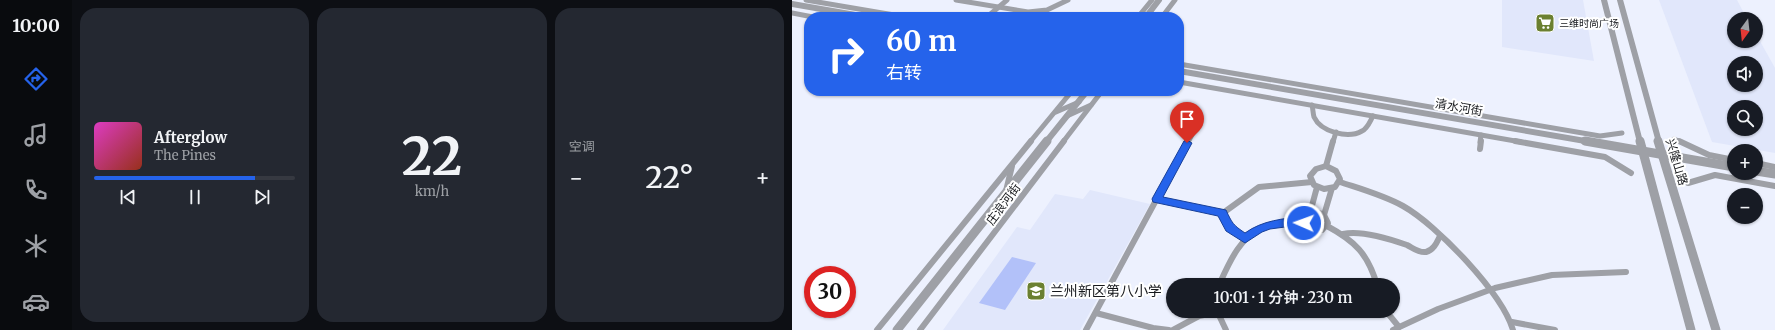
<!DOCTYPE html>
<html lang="zh">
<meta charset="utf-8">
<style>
:root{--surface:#171b24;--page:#242831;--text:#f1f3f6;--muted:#9ea1a6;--line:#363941;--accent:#2563eb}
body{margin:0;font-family:Merriweather,"Noto Sans SC",serif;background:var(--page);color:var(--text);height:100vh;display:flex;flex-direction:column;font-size:15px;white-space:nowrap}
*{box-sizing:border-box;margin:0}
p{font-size:13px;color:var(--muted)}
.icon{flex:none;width:22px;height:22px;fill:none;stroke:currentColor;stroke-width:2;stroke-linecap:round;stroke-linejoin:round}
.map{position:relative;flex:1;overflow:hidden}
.panel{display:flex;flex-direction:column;gap:8px;padding:8px;background:#0d0f14;width:720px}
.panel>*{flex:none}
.banner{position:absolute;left:12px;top:12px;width:380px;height:84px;border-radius:16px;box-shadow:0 1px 3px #0004;background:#2563eb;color:#fff;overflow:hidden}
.needle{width:26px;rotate:195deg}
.fabs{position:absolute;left:935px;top:12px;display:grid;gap:8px}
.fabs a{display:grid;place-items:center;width:36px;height:36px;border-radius:50%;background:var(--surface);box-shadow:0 1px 3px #0004;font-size:20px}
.speed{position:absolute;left:12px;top:266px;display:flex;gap:8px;font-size:20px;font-weight:700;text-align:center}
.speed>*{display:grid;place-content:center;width:52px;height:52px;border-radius:50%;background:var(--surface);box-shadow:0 1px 3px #0004;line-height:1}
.speed .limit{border:6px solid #d22;background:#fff;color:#111}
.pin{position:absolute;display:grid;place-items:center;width:34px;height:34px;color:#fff;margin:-41px -17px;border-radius:50% 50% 50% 0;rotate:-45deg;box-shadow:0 0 4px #0007}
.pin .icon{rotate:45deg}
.me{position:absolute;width:44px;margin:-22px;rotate:272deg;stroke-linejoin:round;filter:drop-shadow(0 0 3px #0008)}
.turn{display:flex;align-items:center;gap:14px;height:84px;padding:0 16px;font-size:18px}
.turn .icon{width:52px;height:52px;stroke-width:2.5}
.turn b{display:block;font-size:28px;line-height:34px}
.big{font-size:30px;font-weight:600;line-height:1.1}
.panel .widget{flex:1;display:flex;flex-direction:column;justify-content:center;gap:6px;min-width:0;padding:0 14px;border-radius:16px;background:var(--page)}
.panel .dial{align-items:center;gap:0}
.dial b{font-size:52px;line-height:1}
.song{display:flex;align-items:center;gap:12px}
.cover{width:48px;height:48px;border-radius:6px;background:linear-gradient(135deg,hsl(310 70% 55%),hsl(10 70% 35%))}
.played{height:4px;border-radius:2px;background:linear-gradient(90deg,var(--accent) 80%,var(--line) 80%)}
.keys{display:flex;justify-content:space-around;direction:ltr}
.heat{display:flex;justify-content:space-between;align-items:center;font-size:22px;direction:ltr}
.panel .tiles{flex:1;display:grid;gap:8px;grid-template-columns:repeat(3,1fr)}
.trip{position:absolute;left:374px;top:278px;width:234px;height:40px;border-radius:20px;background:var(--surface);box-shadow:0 1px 3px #0004;font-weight:600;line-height:40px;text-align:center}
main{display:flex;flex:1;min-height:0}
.tab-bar{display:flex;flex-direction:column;width:72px;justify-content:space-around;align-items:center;background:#090b0e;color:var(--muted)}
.tab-bar .icon{width:28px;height:28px}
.tab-bar .on{color:var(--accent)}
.tab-bar b{font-size:18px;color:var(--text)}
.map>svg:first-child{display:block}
.built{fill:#e1e7fb;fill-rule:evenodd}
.green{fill:#b2c1f9}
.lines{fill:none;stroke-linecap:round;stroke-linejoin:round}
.minor-far1{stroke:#9ea0a6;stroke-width:5}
.minor{stroke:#9ea0a6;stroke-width:6}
.tertiary-far1{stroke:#9ea0a6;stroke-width:6}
.tertiary{stroke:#9ea0a6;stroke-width:9}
.route{fill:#2563eb;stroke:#184099}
.labels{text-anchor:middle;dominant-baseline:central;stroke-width:4;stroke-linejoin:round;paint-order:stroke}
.far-poi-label{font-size:10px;fill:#16181c;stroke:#fff;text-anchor:start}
.street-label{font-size:12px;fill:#16181c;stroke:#fff}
.near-poi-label{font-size:14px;fill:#16181c;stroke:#fff;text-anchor:start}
</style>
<main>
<nav class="tab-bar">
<b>10:00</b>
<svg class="icon on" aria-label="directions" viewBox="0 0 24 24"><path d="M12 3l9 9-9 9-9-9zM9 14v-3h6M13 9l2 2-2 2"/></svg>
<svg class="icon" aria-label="music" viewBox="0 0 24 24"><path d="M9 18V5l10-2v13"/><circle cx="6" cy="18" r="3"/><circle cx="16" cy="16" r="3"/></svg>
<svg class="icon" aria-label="phone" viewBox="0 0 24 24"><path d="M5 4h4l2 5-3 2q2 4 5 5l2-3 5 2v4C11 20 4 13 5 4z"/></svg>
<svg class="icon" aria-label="climate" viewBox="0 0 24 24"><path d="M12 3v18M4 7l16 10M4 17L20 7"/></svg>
<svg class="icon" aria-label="car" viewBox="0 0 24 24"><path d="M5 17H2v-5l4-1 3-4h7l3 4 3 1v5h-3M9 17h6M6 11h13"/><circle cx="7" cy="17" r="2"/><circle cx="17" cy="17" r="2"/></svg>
</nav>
<section class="panel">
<div class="tiles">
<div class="widget">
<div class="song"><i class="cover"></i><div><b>Afterglow</b><p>The Pines</p></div></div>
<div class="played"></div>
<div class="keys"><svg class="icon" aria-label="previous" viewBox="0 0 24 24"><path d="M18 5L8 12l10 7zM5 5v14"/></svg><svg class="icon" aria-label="pause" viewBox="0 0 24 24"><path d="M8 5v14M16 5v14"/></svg><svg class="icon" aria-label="next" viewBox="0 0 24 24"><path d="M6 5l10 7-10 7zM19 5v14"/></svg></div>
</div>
<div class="widget dial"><b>22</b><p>km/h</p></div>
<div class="widget"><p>空调</p>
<div class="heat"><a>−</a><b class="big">22°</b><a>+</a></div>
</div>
</div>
</section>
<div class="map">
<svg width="983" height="330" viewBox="0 0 983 330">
<rect width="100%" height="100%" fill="#edf1fe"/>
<g class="built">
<path d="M710 0H791L802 61 710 47Z"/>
<path d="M867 0H945L955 19H942V41H964V34L983 68V153L920 142ZM942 63H964V85H942ZM942 107H964V129H942Z"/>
<path d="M298 190 358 204 288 330H151L225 227 238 230 263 194 291 199Z"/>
</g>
<path class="green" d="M220 257 244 263 213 310 187 303Z"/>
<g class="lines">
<g class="minor-far1">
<path d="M14 0 114 17"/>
<path d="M164 0 236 12 255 10 276 0"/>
<path d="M0 13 21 17"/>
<path d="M195 17 215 0"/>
<path d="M346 17 360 0"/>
<path d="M370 17 383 0"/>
<path d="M387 64 808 136 830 133"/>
<path d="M387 82 729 142"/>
<path d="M520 105C521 109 521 114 522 117 529 132 556 139 570 131 576 128 578 121 581 116"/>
<path d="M264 112 287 102"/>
<path d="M275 116 299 105"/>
<path d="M882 139 889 142"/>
<path d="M238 142 280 91"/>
<path d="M271 142 310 91"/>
<path d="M396 142 403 129"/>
<path d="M541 142 544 132"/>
<path d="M688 142 689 135"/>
</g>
<g class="minor">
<path d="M723 141 813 157 839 173"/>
<path d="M887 141 917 155 942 160"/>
<path d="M688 149 689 141"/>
<path d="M964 163 983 167"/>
<path d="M534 166 544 171 548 179 543 187 532 189 522 185 518 176 524 169Z"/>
<path d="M534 166 541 141"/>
<path d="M548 182C569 189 591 195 611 206 645 225 710 293 721 330"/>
<path d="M896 183 923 175 983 186"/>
<path d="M214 191 220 166"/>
<path d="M365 199 431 213"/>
<path d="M525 212 532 215 536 223 530 230C520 231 517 229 512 220L515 215Z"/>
<path d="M431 213 467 187 520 182"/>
<path d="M431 213 436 225 453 239"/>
<path d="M518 213 525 187"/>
<path d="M532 215 540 188"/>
<path d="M535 226C563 241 576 254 585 285"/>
<path d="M551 234C568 230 598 239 615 245 621 248 626 253 634 252 642 250 645 242 648 236"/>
<path d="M427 285C437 263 448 236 472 227 484 222 499 222 512 220"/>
<path d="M425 311 434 330"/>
<path d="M594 311 607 327"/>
<path d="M304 313 361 328 377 330"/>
<path d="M720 322 763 330"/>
<path d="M85 330 239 141"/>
<path d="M128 330 272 141"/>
<path d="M294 330 396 141"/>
<path d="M381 330 407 316 426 312"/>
<path d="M601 330 646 309 703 288 760 275 834 272"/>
</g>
<g class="tertiary-far1">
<path d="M812 0 848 142"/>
<path d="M828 0 867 142"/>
<path d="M0 4 75 17"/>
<path d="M354 17 367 0"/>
<path d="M387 71 799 142"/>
<path d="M254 142 295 91"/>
</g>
<g class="tertiary">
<path d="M793 141 942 167"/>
<path d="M848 141 899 330"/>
<path d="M866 141 924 330"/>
<path d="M964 171 983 174"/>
<path d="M105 330 255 141"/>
</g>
</g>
<path class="route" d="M395 140 400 143 371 197 434 210C440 223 441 225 453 233 471 220 491 219 512 216L516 217 517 220 516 226 512 227 508 225 478 229 470 232 453 243 434 231 426 216 361 202 360 199 361 197 392 141Z"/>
<defs>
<g id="supermarket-square" transform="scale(1)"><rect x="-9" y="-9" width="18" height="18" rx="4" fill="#6b8031" stroke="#fff"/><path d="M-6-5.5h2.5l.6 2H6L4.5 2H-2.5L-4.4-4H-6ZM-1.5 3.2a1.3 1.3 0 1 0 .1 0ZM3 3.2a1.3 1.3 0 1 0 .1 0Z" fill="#fff"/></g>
<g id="school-square" transform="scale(1)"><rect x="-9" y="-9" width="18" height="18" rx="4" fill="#6b8031" stroke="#fff"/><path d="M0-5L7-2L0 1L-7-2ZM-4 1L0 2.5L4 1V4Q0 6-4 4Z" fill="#fff"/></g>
</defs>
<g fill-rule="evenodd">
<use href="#supermarket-square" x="753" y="23"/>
<use href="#school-square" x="244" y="291"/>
</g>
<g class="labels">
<g class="far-poi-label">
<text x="767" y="23">三维时尚广场</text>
</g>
<g class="street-label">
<text transform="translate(667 107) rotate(10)">清水河街</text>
<text transform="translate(885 162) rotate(73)">兴隆山路</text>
<text transform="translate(211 204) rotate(-53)">庄浪河街</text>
</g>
<g class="near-poi-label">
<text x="258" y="291">兰州新区第八小学</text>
</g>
</g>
</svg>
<div class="fabs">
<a><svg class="needle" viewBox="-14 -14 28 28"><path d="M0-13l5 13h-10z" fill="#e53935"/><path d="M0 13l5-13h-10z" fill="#9ea1a6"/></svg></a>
<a><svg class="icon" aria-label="sound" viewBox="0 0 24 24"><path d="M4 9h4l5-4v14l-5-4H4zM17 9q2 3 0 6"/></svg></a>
<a><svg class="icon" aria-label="search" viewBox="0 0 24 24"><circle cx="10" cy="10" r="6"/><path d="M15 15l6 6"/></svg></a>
<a>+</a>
<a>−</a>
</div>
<div class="speed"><div class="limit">30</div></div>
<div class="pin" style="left:395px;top:143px;background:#d93025"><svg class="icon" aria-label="arrive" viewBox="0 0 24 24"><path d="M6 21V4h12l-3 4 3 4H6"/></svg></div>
<svg class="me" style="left:512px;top:223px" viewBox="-20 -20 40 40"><circle r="17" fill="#2563eb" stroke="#fff" stroke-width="3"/><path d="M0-11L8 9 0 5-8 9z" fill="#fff"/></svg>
<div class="trip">10:01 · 1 分钟 · 230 m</div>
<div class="banner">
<div class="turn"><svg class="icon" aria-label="right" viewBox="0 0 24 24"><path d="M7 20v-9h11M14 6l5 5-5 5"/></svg><div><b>60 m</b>右转</div></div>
</div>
</div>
</main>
